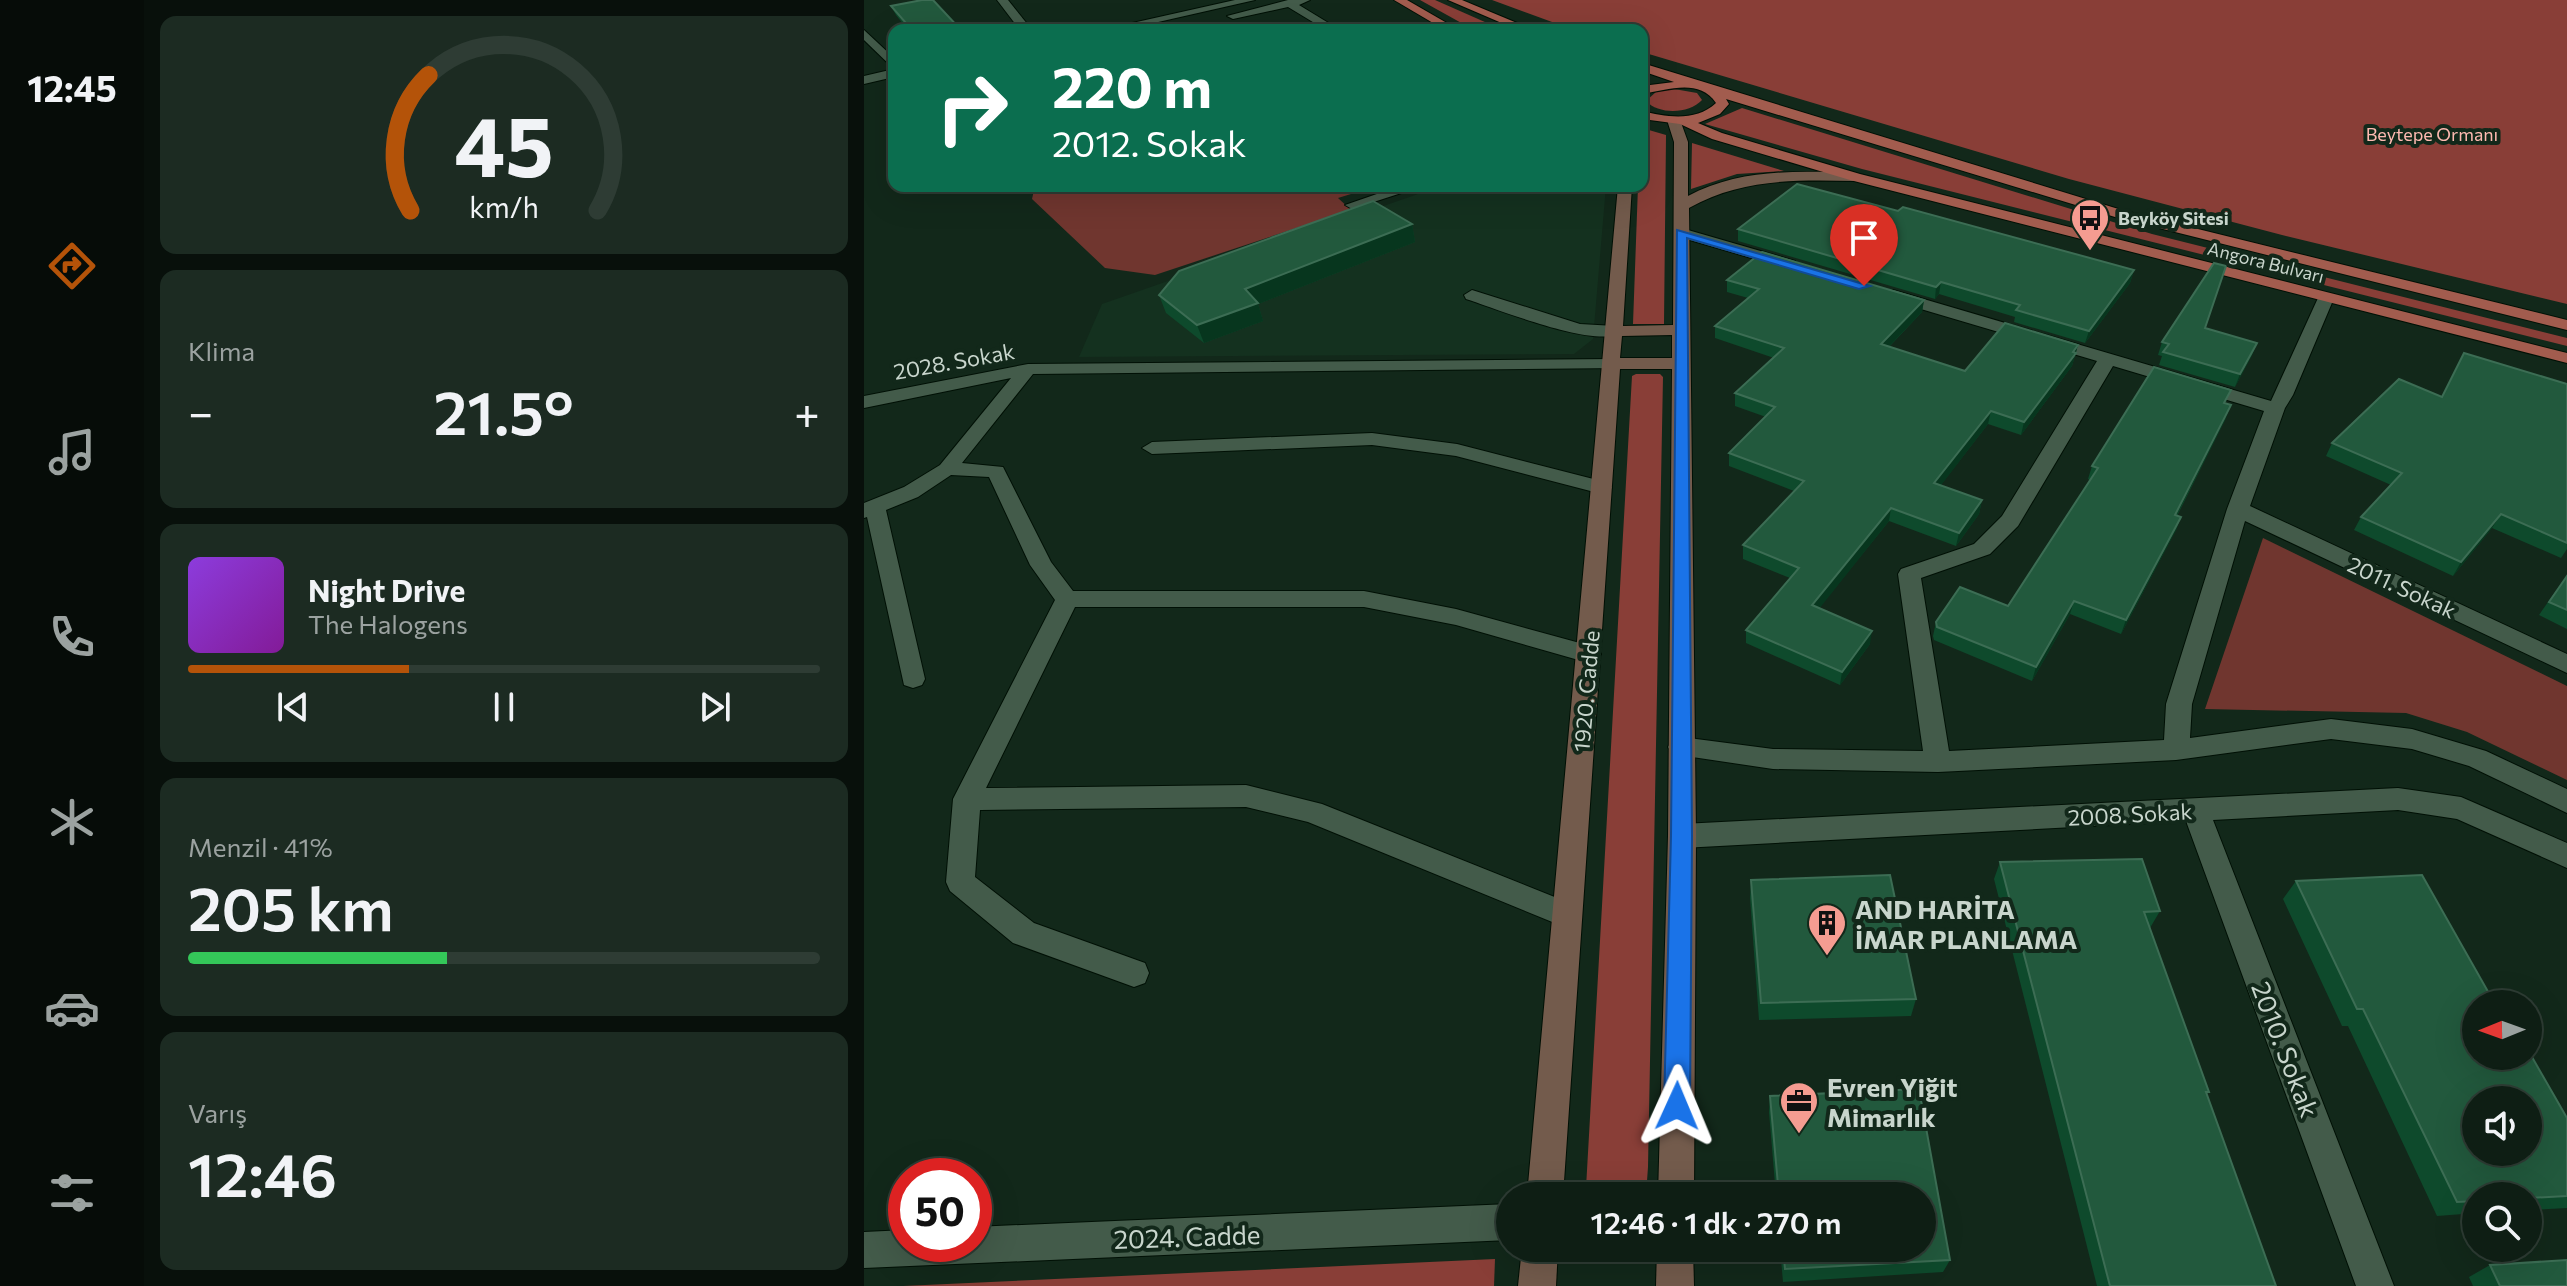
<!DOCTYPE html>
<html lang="tr">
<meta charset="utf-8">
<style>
:root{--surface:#0e1e14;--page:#1c2b22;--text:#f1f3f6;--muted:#9ba2a0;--line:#2e3c34;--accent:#b45309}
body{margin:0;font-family:Commissioner,sans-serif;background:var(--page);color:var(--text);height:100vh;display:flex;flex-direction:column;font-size:30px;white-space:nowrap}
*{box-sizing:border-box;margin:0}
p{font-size:26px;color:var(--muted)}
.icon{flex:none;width:44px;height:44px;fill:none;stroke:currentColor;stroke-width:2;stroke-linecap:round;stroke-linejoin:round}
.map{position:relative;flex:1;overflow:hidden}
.details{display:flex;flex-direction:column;gap:16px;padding:16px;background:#08100b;width:720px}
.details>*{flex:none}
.banner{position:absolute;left:24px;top:24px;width:760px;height:168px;border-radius:16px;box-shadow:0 8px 32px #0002,0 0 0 2px var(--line);background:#0b6e4f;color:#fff;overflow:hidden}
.needle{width:52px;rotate:269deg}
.fabs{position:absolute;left:1598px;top:990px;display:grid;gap:16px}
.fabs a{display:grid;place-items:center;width:80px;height:80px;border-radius:50%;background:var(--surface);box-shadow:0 8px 32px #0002,0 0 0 2px var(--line);font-size:40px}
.speed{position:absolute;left:24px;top:1158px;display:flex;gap:16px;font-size:40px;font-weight:700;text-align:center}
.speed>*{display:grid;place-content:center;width:104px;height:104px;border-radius:50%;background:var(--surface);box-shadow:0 8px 32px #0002,0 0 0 2px var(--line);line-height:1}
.speed .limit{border:12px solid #d22;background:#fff;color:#111}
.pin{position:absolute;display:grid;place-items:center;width:68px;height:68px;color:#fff;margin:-82px -34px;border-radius:50% 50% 50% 0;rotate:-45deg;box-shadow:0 0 8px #0007}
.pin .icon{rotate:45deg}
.me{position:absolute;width:88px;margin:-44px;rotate:1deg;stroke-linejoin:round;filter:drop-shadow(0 0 6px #0008)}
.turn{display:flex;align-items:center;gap:28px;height:168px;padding:0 32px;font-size:36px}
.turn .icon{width:104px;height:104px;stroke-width:2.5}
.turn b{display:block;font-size:56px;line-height:68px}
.big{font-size:60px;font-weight:600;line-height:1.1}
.details .tile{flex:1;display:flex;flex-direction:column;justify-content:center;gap:12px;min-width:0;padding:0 28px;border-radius:16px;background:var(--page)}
.details .dial{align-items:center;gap:0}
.dial svg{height:208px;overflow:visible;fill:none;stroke:var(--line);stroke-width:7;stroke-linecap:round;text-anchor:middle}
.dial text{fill:var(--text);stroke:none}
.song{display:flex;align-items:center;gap:24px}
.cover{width:96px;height:96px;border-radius:12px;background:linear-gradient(135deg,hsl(270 70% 55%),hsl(290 70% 35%))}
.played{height:8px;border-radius:4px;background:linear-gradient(90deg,var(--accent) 35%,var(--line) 35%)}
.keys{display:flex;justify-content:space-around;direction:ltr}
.heat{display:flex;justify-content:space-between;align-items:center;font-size:44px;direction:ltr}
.charge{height:12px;border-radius:6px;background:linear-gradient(90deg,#34c759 41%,var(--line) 0)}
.trip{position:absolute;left:632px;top:1182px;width:440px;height:80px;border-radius:40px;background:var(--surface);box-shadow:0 8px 32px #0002,0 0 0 2px var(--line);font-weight:600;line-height:80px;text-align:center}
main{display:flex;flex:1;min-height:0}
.menu{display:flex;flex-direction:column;width:144px;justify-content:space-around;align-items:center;background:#060c08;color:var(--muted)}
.menu .icon{width:56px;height:56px}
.menu .active{color:var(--accent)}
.menu b{font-size:36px;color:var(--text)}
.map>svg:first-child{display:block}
.built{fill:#14311f}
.green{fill:#70362f}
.forest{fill:#893e37}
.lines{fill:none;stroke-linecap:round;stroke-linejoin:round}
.minor-casing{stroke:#001005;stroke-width:2}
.secondary-casing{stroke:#001005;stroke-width:2}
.primary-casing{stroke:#001005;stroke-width:2}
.minor{fill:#435b4a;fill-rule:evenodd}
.secondary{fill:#735b4c;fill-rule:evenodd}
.primary{fill:#a25c4e;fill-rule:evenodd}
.wall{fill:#0e4a2c}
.shaded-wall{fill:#07361e}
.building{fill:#22593d;stroke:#3c6d54;stroke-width:2;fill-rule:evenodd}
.route{fill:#1a73e8;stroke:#114b97;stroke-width:2}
.labels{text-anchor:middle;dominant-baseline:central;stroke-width:8;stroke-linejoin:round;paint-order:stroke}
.far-park-label{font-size:18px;fill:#febab1;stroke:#12281a}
.far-poi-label{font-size:18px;font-weight:bold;fill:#c8d5cc;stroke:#12281a;text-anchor:start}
.far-street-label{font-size:18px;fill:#c8d5cc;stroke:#12281a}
.street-label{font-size:22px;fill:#c8d5cc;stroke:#12281a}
.near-poi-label{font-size:26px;font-weight:bold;fill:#c8d5cc;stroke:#12281a;text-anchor:start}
.near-street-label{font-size:26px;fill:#c8d5cc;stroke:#12281a}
</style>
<main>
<nav class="menu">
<b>12:45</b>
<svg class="icon active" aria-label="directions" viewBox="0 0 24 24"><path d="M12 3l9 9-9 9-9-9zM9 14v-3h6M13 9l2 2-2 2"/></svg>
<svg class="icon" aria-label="music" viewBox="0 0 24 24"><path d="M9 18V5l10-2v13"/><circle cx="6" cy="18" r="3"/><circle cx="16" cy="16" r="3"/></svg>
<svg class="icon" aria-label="phone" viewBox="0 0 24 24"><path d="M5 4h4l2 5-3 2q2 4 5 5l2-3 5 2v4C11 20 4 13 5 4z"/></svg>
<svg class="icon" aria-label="climate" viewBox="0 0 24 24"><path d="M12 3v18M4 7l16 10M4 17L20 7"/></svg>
<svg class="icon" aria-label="car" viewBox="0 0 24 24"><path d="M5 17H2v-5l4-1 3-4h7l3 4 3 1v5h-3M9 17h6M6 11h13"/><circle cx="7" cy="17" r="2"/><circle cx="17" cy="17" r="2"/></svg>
<svg class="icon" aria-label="filters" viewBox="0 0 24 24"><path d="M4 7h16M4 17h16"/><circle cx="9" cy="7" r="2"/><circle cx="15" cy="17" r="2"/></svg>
</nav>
<section class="details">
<div class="tile dial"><svg viewBox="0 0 100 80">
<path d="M14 69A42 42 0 1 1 86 69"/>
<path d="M14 69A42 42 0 0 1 21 17" stroke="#b45309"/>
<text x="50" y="56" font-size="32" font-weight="700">45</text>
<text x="50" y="72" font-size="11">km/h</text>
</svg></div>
<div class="tile"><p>Klima</p>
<div class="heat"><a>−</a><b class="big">21.5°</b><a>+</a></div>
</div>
<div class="tile">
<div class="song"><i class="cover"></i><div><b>Night Drive</b><p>The Halogens</p></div></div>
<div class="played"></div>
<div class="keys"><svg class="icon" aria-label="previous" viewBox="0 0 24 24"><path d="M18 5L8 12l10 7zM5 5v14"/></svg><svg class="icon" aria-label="pause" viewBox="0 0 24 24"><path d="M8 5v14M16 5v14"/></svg><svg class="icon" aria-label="next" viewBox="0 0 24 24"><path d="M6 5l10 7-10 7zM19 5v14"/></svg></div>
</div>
<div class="tile"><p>Menzil · 41%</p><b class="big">205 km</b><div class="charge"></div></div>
<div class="tile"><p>Varış</p><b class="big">12:46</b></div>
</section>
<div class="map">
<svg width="1703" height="1286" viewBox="0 0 1703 1286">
<rect width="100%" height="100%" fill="#12281a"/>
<path class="built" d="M577 186H742L729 339 710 354 215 357 238 304Z"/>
<g class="green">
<path d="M171 186H513L474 198 487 210 291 275 241 268 168 199Z"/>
<path d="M1399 538 1703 686V780L1603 732 1542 713 1341 709Z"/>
</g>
<g class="forest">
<path d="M556 0H571L639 30H610Z"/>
<path d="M628 0H1703V304L1418 235 1205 179 778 52V30H710Z"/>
<path d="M810 89 833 93 838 100C825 114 795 115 782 101L793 91Z"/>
<path d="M878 108 1288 234 1703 338V346L998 169 841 124Z"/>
<path d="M778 128 802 135 800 324H769L774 186H778Z"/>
<path d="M828 143 920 171 873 174 827 189Z"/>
<path d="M772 374H796L799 377 784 1167 783 1181 775 1193C757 1195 737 1201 722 1188L768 376Z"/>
<path d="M631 1259 630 1286H39Z"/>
</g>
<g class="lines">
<g class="minor-casing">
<g id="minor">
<path d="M133 0H144L168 30H156Z"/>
<path d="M371 0H391L259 30H237Z"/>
<path d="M424 0H446L435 5 476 30H462L424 7 369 19 363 16Z"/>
<path d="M0 30 30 58V69L0 40Z"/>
<path d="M30 69V77L0 84V76Z"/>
<path d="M107 186H126L119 190Z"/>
<path d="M536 186H559L488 209 481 205Z"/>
<path d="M817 228 931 261 933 264 925 269 812 236V230Z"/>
<path d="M608 290 716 324 751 326 760 331C738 352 631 308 602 299L600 295Z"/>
<path d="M1029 290 1407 401 1454 298 1456 294H1468L1470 298 1429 395 1421 408 1386 506 1703 654V673L1381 521 1328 704 1326 738 1467 719 1548 729 1622 751 1703 789V813L1605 766 1548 749 1467 739 1312 760 1074 772 909 769 808 754 804 747 808 740 817 737 909 749 1059 751 1034 574 1037 569 1110 544 1138 516 1233 361 1023 299 1021 295ZM1249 366 1400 411 1363 509 1302 704 1300 740 1085 751 1057 578 1126 554 1154 526Z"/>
<path d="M749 359 755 360 758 364 755 368 169 374 98 463 139 467 187 562 209 591H500L592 609 734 648 737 654 734 660 725 663 592 625 500 607H211L122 788 382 785 458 804 713 906 718 915 713 924 703 928 444 822 382 807 116 810 111 877 170 923 281 963 285 973 281 983 270 987 149 943 86 891 82 882 89 799 191 600 166 565 125 477 87 475 54 497 22 510 61 679 58 685 49 688 40 685 3 517 0 518V503L40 487 76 465 147 378 0 408V396L164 364Z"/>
<path d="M508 433 593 444 745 483 748 488 738 494 592 456 508 445 288 454 278 448 288 442Z"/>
<path d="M1534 788 1597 797 1703 843V868L1593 819 1534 810 1349 820 1530 1286H1492L1322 821 818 848 808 844 804 836 808 828 818 824Z"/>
<path d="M646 1204V1240L0 1268V1232L42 1230V1244H110V1227Z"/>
</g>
</g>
<g class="secondary-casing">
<g id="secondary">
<path d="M805 117H815L824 142V196C876 168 935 171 991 173L998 177 991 181C932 180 878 178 825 208L832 836 830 1196H794L804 836 808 369H756L699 1196H663L754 186H768L759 326 809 325 810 142 803 120ZM808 335V358H756L758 336Z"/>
<path d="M658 1248H694L692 1286H654Z"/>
<path d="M793 1248H829L830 1286H792Z"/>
</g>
</g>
<g class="primary-casing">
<g id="primary">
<path d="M530 0H543L595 30H581Z"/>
<path d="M584 0H598L670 30H654Z"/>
<path d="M778 63 1261 211 1703 320V330L1251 217 862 99 865 104 856 114 834 123 858 133 996 174 1703 353V363L986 180 848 139 816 124 778 119V111C802 117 832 122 852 103 835 78 804 90 778 94V86L810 82 778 71Z"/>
</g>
</g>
<use href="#minor" class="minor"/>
<use href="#secondary" class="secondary"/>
<use href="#primary" class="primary"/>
</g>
<g class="wall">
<path d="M27 6 97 30H44L32 15Z"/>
<path d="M1034 211 1270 270 1266 283 1221 343 1150 322 1151 317 1075 294 1071 299 874 241V229Z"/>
<path d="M548 224 551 242 394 304 399 321 340 343 302 313 295 295Z"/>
<path d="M863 280 1060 300 1058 312 1025 347 1101 371 1214 345 1208 366 1157 435 1124 424 1076 486 1118 500 1115 514 1092 546 1025 521 955 608 1006 644 976 685 882 643V630L926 578 879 559V545L930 491 865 466V453L902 417 871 406V393L910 358 851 338V326L884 298 863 292Z"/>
<path d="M1341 328 1393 343 1388 355 1371 387 1295 365 1298 356 1294 355 1298 342Z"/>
<path d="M1703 384V549L1697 558 1628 528 1589 576 1490 530 1497 517 1527 485 1462 456 1468 443Z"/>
<path d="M1362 404V418L1313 516 1317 517 1312 530 1257 634 1206 614 1168 681 1070 640 1069 636 1072 622 1144 606 1226 480 1224 479 1228 466Z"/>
<path d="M1703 575V629L1675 615Z"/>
<path d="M1136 862 1296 911 1286 928 1345 1092 1343 1094 1412 1286H1233L1130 879Z"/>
<path d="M887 880 1052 999 1047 1016 895 1020 886 898Z"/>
<path d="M1432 881 1612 1004 1703 1118V1208L1664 1210V1196H1612V1213L1573 1216 1484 1026H1478L1419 899Z"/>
<path d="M1055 1089 1086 1260 1079 1272 919 1282 916 1248H1058V1196H912L905 1112 906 1096Z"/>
<path d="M1626 1265 1703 1286H1609L1605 1277Z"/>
</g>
<g class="shaded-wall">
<path d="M548 224 551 242 394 304 399 321 340 343 333 325 381 289Z"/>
<path d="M1270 270 1266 283 1221 343 1225 331Z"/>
<path d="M1077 282 1075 294 1071 299 1072 287Z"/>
<path d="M1060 300 1058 312 1015 357 1017 344Z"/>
<path d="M1393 343 1388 355 1371 387 1376 374Z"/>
<path d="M1214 345 1208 366 1157 435 1160 422Z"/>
<path d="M1367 405 1362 418 1306 528 1311 515Z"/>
<path d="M1127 411 1124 424 1068 497 1070 483Z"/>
<path d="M1118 500 1115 514 1092 546 1095 533Z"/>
<path d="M1027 508 1025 521 947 619 948 605Z"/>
<path d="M1637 514 1628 528 1589 576 1597 562Z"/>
<path d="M1317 517 1312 530 1257 634 1262 620Z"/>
<path d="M1210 601 1206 614 1168 681 1172 667Z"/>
<path d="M1008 631 1006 644 976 685 978 672Z"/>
</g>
<g class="building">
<path d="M58 0H69L97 30H48L27 6Z"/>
<path d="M933 184 1034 211 1039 207 1270 270 1225 331 1152 310 1156 305 1077 282 1072 287 874 229Z"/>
<path d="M509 201 548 224 381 289 394 303 333 325 295 295 315 271Z"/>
<path d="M898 252 1060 300 1017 344 1101 371 1141 323 1214 345 1209 352 1212 353 1160 422 1127 411 1070 483 1118 500 1095 533 1027 508 948 605 1008 631 978 672 882 630 935 568 879 545 940 481 865 453 911 407 871 393 920 348 851 326 895 289 863 280Z"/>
<path d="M1350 263 1362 266 1341 328 1393 343 1376 374 1299 352 1305 344 1298 342Z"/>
<path d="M1600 353 1703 384V543L1637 514 1597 562 1497 517 1538 473 1468 443 1535 379 1578 397Z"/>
<path d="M1290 367 1367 390 1360 403 1367 405 1311 515 1317 517 1262 620 1210 601 1172 667 1073 627 1072 622 1096 587 1144 606 1234 468 1228 466Z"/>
<path d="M1703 576V610L1685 602Z"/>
<path d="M1278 859 1296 911 1280 912 1345 1092H1342L1412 1286H1246L1136 862Z"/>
<path d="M1026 875 1052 999 897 1003 887 880Z"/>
<path d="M1558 875 1631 1004H1612V1056H1664V1050L1703 1118V1196L1664 1198V1196H1612V1201L1593 1202 1499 1009H1493L1432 881ZM1612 1100H1664V1152H1612Z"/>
<path d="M1055 1089 1086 1260 921 1269 919 1248H1058V1196H915L906 1096Z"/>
<path d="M1703 1260V1286H1636L1626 1265Z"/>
</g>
<path class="route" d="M813 230 1006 286 995 289 823 238 828 836 826 1106 822 1115 813 1119 804 1115 800 1106 807 836Z"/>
<defs>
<g id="bus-pin" transform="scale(2)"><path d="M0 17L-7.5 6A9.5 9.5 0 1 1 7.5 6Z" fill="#f59c91" stroke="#12281a"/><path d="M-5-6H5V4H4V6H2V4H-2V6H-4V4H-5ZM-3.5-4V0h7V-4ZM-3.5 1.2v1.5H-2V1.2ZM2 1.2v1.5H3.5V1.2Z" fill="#111"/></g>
<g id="building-pin" transform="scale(2)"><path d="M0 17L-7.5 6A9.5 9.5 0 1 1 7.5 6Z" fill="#f59c91" stroke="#12281a"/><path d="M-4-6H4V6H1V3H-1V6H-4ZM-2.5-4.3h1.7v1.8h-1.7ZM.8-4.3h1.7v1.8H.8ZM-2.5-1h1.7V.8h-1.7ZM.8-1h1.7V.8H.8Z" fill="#111"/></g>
<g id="office-pin" transform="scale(2)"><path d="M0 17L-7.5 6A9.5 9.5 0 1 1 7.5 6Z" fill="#f59c91" stroke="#12281a"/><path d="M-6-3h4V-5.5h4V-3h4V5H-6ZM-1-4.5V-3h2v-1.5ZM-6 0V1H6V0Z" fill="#111"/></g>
</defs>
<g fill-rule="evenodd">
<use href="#bus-pin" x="1226" y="218"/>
<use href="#building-pin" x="963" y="923"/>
<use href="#office-pin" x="935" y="1101"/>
</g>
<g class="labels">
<g class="far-park-label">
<text x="1568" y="134">Beytepe Ormanı</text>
</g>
<g class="far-poi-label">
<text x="1254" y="218">Beyköy Sitesi</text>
</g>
<g class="far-street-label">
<text transform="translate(1402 262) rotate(14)">Angora Bulvarı</text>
</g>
<g class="street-label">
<text transform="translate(90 361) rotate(-10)">2028. Sokak</text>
<text transform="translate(1538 587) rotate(25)">2011. Sokak</text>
<text transform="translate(722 691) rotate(-85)">1920. Cadde</text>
<text transform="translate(1266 814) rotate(-3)">2008. Sokak</text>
</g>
<g class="near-poi-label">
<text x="991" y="908">AND HARİTA<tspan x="991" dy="30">İMAR PLANLAMA</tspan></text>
<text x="963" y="1086">Evren Yiğit<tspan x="963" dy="30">Mimarlık</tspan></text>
</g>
<g class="near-street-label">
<text transform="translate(1422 1049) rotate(69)">2010. Sokak</text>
<text transform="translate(323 1236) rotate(-2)">2024. Cadde</text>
</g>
</g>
</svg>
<div class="fabs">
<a><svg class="needle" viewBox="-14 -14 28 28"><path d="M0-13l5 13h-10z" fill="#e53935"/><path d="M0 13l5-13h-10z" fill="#9ba2a0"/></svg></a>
<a><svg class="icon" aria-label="sound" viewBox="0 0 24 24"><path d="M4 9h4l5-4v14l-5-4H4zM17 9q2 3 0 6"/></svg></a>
<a><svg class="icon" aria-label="search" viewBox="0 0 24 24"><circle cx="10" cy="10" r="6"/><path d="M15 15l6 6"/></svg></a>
</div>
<div class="speed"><div class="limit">50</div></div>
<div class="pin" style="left:1000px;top:286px;background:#d93025"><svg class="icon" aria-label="arrive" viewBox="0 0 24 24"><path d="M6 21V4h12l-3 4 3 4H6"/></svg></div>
<svg class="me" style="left:813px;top:1106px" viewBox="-20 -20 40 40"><path d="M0-17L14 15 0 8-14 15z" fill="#1a73e8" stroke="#fff" stroke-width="4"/></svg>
<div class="trip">12:46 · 1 dk · 270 m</div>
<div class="banner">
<div class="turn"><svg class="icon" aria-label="right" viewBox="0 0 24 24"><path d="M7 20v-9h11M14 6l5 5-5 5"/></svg><div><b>220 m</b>2012. Sokak</div></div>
</div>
</div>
</main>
